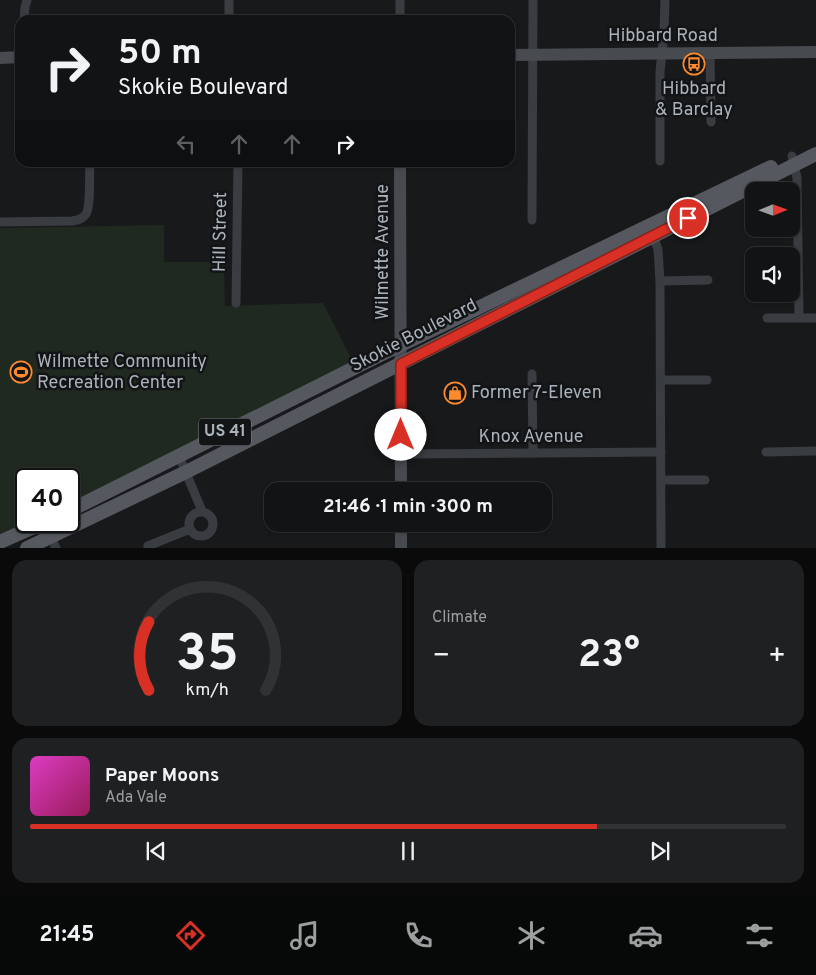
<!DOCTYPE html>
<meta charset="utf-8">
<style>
:root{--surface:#121314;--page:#1f2022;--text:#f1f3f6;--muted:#9c9ea0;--line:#313234;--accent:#d93025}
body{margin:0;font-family:Overpass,sans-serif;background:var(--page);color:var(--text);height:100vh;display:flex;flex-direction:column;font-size:19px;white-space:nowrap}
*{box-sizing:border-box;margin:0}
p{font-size:16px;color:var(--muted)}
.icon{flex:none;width:28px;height:28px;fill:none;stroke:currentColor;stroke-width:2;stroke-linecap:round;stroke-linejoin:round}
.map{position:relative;height:548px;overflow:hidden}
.drawer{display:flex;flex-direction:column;gap:12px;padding:12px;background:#0a0a0b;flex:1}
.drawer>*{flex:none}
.banner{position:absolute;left:15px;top:15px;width:500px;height:152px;border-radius:15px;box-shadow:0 1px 4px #0004,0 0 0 1px var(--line);background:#121314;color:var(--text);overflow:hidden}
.needle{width:32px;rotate:89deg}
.controls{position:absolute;left:745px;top:182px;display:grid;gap:10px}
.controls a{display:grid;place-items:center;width:55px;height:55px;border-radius:10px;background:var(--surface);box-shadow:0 1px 4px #0004,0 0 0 1px var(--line);font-size:25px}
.speed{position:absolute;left:15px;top:468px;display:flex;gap:10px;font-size:25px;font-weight:700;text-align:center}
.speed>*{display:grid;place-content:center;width:65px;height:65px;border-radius:50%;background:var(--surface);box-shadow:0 1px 4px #0004,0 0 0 1px var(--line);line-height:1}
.speed .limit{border:2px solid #111;border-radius:8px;background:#fff;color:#111}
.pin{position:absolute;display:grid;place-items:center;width:42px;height:42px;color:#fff;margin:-21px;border:2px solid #fff;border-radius:50%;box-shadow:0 1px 5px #0007}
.me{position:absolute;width:55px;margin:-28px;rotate:0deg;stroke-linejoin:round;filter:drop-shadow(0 0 4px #0008)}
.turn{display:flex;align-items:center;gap:18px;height:105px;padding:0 20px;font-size:22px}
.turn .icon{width:65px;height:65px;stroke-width:2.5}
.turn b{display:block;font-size:35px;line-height:42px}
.lanes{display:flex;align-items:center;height:48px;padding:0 20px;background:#0003;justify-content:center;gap:25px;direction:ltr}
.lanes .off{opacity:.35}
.big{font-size:38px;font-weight:700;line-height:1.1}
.drawer .tile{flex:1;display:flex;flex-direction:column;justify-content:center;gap:8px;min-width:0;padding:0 18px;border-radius:15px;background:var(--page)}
.drawer .dial{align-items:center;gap:0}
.dial svg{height:130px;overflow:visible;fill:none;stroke:var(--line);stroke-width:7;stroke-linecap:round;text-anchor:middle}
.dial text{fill:var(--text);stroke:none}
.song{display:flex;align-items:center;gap:15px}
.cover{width:60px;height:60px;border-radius:8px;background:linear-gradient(135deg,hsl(310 70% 55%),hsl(330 70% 35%))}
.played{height:5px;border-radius:2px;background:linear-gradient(90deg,var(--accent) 75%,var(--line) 75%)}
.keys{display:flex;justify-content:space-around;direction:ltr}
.heat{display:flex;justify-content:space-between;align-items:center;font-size:28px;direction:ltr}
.drawer .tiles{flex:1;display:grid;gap:12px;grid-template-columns:1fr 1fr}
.tile:last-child{grid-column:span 2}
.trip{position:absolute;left:264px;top:482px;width:288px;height:50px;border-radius:15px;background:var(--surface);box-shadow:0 1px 4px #0004,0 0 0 1px var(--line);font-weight:700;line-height:50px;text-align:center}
.menu{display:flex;height:80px;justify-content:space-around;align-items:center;background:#070808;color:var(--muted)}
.menu .icon{width:35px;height:35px}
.menu .active{color:var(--accent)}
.menu b{font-size:22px;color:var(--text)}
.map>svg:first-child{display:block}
.green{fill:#202920}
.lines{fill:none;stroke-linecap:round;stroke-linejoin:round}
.street{stroke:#393c40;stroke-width:9}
.secondary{stroke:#474b50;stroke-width:12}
.primary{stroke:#55595f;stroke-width:14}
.route-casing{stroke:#8d1f18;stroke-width:12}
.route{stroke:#d93025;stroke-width:9}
.labels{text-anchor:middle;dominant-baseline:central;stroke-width:5;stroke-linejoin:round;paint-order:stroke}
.shield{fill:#131416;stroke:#7d838a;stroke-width:1}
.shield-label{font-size:16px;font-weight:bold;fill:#aab3bb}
.street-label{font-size:18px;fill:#aab3bb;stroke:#131416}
.poi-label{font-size:18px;fill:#aab3bb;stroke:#131416;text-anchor:start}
</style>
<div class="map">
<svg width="816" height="548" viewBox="0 0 816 548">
<rect width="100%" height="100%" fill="#18191b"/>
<path class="green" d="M164 225V262H224L225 306 323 303 353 362 69 505V479H26V521H35L0 537V228Z"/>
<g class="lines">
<g class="street">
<path d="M24 20 25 7 27 0"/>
<path d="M229 20V0"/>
<path d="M400 20V0"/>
<path d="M710 53 711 122"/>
<path d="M792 156 797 178 799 318"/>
<path d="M660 161V72L664 32 665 0"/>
<path d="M532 220 533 0"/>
<path d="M0 222 72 221C78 220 83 219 86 214 91 206 89 174 90 162"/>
<path d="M651 232 658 249 660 281 661 548"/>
<path d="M660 281 708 280"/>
<path d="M236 303 238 162"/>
<path d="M767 318H816"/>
<path d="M532 374 533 453"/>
<path d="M661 380H707"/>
<path d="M766 452 816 451"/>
<path d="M401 454 661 452"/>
<path d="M179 456 202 511"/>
<path d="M661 480H705"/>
<circle cx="201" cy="524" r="12"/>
<path d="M44 523 56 548"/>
<path d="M148 548V546L190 529"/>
</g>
<g class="secondary">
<path d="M510 55 816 52"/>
<path d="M0 58 20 57"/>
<path d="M400 162 401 491"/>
<path d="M401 548V524"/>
</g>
<g class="primary">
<path d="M69 511 384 353 451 321 771 167"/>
<path d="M0 542 47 521"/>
<path d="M27 548 186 472 816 154"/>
</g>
</g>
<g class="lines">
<g class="route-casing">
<path id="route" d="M401 435V364L688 218"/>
</g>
<use href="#route" class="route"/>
</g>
<defs>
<g id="bus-ring" transform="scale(1.125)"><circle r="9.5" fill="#131416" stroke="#fd8b2e" stroke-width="1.5"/><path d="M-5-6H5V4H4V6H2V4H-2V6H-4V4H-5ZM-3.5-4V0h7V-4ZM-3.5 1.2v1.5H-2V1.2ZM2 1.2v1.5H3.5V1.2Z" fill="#fd8b2e"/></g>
<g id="stadium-ring" transform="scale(1.125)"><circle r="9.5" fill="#131416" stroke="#fd8b2e" stroke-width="1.5"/><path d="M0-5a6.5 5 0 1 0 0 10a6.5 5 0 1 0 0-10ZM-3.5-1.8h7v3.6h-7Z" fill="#fd8b2e"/></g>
<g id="shop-ring" transform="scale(1.125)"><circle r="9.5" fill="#131416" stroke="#fd8b2e" stroke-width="1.5"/><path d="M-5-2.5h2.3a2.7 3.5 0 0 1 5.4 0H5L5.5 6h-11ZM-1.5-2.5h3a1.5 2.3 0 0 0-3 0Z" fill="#fd8b2e"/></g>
</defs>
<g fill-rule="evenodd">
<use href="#bus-ring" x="694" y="64"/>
<use href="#stadium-ring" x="21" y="372"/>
<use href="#shop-ring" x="455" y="393"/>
</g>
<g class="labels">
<rect class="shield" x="199" y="418.5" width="52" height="27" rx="4"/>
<g class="shield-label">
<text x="225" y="432">US 41</text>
</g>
<g class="street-label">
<text x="663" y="36">Hibbard Road</text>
<text transform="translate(221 232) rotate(-89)">Hill Street</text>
<text transform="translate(383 252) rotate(-90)">Wilmette Avenue</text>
<text transform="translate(414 336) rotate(-27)">Skokie Boulevard</text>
<text x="531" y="437">Knox Avenue</text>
</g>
<g class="poi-label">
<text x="694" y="89" text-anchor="middle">Hibbard<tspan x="694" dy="21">&amp; Barclay</tspan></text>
<text x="37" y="362">Wilmette Community<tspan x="37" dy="21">Recreation Center</tspan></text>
<text x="471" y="393">Former 7-Eleven</text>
</g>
</g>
</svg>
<div class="controls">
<a><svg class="needle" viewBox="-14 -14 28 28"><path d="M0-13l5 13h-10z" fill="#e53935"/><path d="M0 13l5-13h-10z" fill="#9c9ea0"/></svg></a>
<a><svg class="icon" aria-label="sound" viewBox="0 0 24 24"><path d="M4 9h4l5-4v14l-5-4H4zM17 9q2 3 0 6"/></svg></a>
</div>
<div class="speed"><div class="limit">40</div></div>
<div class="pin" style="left:688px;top:218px;background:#d93025"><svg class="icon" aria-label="arrive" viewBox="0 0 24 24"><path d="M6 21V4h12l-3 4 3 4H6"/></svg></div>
<svg class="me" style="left:401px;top:435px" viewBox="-20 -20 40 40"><circle r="19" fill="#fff"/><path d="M0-13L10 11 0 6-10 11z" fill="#d93025"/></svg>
<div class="trip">21:46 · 1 min · 300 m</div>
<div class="banner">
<div class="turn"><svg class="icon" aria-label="right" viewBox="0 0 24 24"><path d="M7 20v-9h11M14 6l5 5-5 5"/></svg><div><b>50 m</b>Skokie Boulevard</div></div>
<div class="lanes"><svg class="icon off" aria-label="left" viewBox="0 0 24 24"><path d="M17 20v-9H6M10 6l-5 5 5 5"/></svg><svg class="icon off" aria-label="ahead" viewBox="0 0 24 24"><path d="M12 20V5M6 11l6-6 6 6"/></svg><svg class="icon off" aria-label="ahead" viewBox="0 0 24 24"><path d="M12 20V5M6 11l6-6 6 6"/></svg><svg class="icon" aria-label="right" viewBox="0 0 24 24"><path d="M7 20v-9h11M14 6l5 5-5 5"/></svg></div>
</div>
</div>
<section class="drawer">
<div class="tiles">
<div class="tile dial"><svg viewBox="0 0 100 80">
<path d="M14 69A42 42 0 1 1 86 69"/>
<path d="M14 69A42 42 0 0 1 14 27" stroke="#d93025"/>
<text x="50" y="56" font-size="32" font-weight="700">35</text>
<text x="50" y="72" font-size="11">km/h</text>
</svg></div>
<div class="tile"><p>Climate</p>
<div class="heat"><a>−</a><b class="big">23°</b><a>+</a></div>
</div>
<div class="tile">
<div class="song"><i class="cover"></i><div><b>Paper Moons</b><p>Ada Vale</p></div></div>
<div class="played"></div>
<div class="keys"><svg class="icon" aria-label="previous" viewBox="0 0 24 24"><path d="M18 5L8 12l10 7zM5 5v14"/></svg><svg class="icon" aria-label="pause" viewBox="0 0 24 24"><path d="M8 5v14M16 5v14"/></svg><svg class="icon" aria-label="next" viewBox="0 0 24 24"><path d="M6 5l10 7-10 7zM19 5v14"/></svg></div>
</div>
</div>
</section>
<nav class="menu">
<b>21:45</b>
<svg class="icon active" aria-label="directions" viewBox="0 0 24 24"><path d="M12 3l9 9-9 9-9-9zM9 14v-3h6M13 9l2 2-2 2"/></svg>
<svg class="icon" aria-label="music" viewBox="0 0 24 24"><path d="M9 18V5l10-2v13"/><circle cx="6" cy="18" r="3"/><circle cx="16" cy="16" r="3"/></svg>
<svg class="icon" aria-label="phone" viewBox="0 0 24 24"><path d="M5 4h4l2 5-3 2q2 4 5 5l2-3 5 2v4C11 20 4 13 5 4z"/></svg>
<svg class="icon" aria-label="climate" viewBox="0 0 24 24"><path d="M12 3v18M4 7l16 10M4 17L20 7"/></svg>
<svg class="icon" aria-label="car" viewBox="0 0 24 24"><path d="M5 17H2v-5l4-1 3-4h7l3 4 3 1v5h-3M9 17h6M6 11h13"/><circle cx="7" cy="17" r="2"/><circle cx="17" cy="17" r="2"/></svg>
<svg class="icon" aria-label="filters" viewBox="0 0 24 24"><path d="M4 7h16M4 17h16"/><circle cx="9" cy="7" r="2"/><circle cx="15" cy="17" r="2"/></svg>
</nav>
